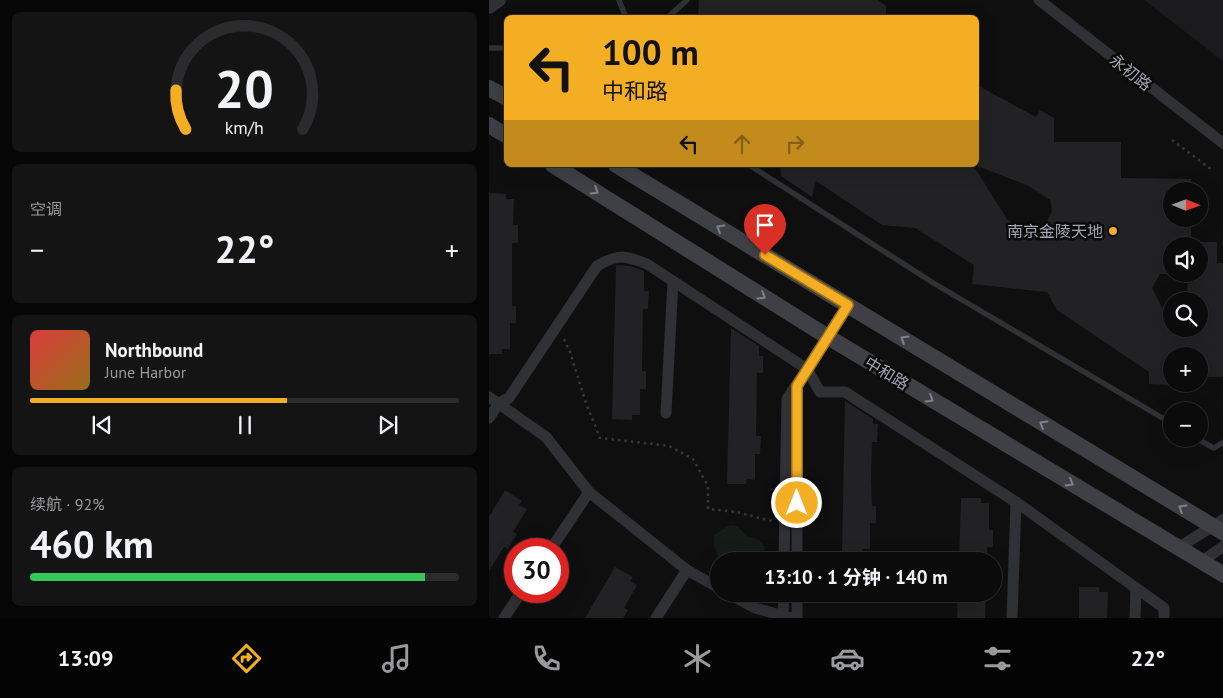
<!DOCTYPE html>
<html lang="zh">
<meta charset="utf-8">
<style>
:root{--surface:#0b0b0c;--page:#141415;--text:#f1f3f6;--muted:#9a9b9d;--line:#2b2b2d;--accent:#f4ae23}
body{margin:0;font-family:"PT Sans","Noto Sans SC",sans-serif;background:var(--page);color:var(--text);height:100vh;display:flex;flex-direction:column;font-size:19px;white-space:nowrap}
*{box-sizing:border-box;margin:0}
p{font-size:16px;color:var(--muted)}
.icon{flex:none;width:28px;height:28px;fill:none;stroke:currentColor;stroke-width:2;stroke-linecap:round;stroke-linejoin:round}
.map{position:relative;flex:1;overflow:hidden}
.side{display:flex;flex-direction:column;gap:12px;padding:12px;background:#060607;width:489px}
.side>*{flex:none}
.hud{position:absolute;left:15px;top:15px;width:475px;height:152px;border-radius:8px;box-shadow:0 5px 20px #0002,0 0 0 1px var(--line);background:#f4ae23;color:#111;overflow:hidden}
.needle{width:32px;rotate:91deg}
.fabs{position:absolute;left:674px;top:182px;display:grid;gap:10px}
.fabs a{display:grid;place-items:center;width:45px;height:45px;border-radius:50%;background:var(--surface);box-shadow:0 5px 20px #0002,0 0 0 1px var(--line);font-size:25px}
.speed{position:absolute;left:15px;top:538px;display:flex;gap:10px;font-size:25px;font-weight:700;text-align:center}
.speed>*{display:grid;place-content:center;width:65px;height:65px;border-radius:50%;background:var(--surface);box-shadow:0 5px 20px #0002,0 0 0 1px var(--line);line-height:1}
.speed .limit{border:8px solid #d22;background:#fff;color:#111}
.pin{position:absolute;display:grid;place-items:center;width:42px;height:42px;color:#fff;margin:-51px -21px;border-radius:50% 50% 50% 0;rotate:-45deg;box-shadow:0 0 5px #0007}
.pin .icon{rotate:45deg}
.me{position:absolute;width:55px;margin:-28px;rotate:0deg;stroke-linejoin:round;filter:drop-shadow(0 0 4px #0008)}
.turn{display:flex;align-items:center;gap:18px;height:105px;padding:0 15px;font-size:22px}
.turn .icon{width:65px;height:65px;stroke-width:2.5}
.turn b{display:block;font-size:35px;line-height:42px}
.lanes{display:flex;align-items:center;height:48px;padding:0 15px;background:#0003;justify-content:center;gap:25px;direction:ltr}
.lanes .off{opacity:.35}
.big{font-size:38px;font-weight:700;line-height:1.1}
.side .tile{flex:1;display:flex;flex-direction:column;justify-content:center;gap:8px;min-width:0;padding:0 18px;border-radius:8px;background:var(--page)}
.side .dial{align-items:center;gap:0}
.dial svg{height:130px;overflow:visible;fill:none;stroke:var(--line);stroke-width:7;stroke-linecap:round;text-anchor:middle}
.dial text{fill:var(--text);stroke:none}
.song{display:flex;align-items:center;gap:15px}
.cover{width:60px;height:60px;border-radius:8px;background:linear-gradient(135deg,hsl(0 70% 55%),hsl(40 70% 35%))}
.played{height:5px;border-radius:2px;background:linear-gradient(90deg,var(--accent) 60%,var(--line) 60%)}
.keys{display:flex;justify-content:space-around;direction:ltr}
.heat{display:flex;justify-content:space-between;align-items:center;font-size:28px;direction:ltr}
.charge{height:8px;border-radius:4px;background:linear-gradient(90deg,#34c759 92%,var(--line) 0)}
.trip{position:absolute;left:221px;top:552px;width:292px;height:50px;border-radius:25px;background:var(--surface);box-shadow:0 5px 20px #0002,0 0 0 1px var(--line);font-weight:700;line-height:50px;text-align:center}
.tab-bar{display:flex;height:80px;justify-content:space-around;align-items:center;background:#040405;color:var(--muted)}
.tab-bar .icon{width:35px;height:35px}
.tab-bar .on{color:var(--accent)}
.tab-bar b{font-size:22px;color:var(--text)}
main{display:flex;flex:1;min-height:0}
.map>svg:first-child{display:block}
.built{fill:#1b1b1d}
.green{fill:#151b16}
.building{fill:#222224}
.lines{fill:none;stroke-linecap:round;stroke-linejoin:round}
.path{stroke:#36383c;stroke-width:2.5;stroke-dasharray:2.5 4;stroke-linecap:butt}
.service{stroke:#303135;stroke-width:5.5}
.minor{stroke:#303135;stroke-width:11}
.tertiary{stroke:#303135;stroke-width:14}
.secondary{stroke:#3e4045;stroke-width:16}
.oneway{stroke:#7e828c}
.route-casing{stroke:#9f7117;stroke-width:12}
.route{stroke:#f4ae23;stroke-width:9}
.poi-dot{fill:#f4ae23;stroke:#0a0a0b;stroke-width:2}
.labels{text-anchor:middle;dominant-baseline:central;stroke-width:5;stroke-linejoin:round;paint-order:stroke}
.street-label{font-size:16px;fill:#a0a5b2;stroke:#0a0a0b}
.poi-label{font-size:16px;fill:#a0a5b2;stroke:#0a0a0b;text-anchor:end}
</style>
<main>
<section class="side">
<div class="tile dial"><svg viewBox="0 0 100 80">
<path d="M14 69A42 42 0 1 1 86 69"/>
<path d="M14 69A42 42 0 0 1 8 45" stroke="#f4ae23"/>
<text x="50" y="56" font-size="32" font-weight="700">20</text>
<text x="50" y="72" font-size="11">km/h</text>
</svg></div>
<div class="tile"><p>空调</p>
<div class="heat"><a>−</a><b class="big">22°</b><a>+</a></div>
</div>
<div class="tile">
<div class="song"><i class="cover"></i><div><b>Northbound</b><p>June Harbor</p></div></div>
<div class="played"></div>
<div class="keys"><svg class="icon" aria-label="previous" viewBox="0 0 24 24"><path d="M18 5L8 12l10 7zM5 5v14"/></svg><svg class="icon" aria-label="pause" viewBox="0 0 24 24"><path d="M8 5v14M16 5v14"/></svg><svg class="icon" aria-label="next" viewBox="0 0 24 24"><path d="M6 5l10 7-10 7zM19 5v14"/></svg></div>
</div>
<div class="tile"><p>续航 · 92%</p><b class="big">460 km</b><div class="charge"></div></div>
</section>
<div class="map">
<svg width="735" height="618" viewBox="0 0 735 618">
<rect width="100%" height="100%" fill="#0f0f10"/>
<path class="built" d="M655 0H734V61Z"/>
<path class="green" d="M241 525 248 526 258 536 270 540 276 547 274 556 267 561H235L230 558 225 546V535Z"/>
<g class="building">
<path d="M210 0H389L397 6V18H209Z"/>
<path d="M488 85 547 117 551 110 565 118V142H632V178L702 179V191H682V219H702V246H682V274H671L663 288 678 317 682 318V329H710V301H698L699 274H710V242H728V263H735V377H710V356H682V385L660 384V372L568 310 558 292 483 284 485 265 426 228 393 225 327 181 323 197 292 176 291 165H484L518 219 530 227 538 230 544 232 550 230 555 226 562 213 563 209 561 200 540 186 488 166Z"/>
<path d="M0 193 17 194V199H25L24 225H29V243H23V306H27V323H21V349H13V354H0Z"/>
<path d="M128 265 141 266 155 271V291H160L159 309H154L153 371H157V389H151V415H143V420L123 419 127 266Z"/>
<path d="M242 328 270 346V356H274V373H268L267 436H272L271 454H266V480L258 479 257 484H238Z"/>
<path d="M356 401 384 419V424H389L388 442H383L382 479 383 506H387V523H381V549H373V554L353 553Z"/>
<path d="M16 490 33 501 30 505 38 509 24 532 28 534 19 549 15 547 0 571V517Z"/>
<path d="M472 498H492V503H500V530H504V547H498V561H470Z"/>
<path d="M126 567 144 577 141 581 148 585 135 608 139 610 134 618H96Z"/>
<path d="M590 587H610V592H619L618 618H590Z"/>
<path d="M469 594H497L496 618H468Z"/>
</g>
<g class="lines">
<g class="path">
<path d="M683 140 723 170"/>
<path d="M75 339 81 352 97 403 111 438 180 446 204 459 219 486V509L247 512 283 521"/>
</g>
<g class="service">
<path d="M130 0 137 18"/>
<path d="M178 18 198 0"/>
<path d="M0 48H18"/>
<path d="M260 165 446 284 682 423"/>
<path d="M708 439 725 448 735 442"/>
</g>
<g class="minor">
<path d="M550 0 735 144"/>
<path d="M308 386V561"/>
<path d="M0 397 57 437 100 492 198 570 230 588"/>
<path d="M177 413 184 281"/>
<path d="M0 418 10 403 20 398 108 266C129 254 135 255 158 264L318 369 331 392H356L527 502 675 608V618"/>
<path d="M689 548 735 519"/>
<path d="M62 549 100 492"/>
<path d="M295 561 298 399 359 305"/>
<path d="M712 562 735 546"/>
<path d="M240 594 266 608 303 618"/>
<path d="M308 594V618"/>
<path d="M294 616 295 594"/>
<path d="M15 618 33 591"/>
<path d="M167 618 198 570"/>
<path d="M523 618 527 502"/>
<path d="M646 618 647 588"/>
</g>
<path class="tertiary" d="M0 7 10 0"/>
<g class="secondary">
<path d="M0 88 18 98"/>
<path d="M0 125 18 136"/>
<path d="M64 165 339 337 735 575"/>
<path d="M127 165 735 533"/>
</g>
</g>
<defs><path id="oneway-chevron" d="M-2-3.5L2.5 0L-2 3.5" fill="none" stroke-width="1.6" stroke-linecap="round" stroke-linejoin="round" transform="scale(1.25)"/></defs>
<g class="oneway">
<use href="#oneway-chevron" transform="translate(106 191) rotate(32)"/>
<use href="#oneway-chevron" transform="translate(231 228) rotate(-149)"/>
<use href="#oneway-chevron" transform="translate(273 296) rotate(32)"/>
<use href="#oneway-chevron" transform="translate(415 339) rotate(-149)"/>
<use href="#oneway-chevron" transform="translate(441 399) rotate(31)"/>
<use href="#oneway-chevron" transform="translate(554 424) rotate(-149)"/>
<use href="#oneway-chevron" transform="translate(581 483) rotate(31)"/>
<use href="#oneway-chevron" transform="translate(693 508) rotate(-149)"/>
</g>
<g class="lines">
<g class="route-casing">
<path id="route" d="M276 255 359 305 308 386V503"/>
</g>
<use href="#route" class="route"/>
</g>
<circle class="poi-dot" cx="624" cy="231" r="5"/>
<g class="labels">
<g class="street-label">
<text transform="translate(642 72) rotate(38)">永初路</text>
<text transform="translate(398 373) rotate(31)">中和路</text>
</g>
<g class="poi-label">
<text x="614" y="231">南京金陵天地</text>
</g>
</g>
</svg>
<div class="fabs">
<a><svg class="needle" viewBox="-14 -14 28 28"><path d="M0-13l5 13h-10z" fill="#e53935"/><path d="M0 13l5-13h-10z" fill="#9a9b9d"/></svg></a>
<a><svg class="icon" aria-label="sound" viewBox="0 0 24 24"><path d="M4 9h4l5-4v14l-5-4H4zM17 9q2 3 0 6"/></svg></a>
<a><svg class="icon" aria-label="search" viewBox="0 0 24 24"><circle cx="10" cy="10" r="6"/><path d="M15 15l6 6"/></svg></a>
<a>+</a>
<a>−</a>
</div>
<div class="speed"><div class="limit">30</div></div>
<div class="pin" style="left:276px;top:255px;background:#d93025"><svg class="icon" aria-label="arrive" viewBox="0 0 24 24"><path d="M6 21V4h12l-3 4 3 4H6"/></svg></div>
<svg class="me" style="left:308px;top:503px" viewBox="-20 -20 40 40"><circle r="17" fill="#f4ae23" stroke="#fff" stroke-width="3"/><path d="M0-11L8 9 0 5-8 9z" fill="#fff"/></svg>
<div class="trip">13:10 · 1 分钟 · 140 m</div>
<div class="hud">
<div class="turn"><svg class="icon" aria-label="left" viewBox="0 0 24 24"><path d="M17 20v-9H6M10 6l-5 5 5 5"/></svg><div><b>100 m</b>中和路</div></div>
<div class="lanes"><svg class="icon" aria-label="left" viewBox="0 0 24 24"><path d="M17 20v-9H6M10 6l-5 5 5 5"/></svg><svg class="icon off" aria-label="ahead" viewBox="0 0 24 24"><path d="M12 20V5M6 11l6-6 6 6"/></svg><svg class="icon off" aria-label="right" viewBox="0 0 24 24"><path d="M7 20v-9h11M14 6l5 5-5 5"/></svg></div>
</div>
</div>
</main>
<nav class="tab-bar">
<b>13:09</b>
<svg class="icon on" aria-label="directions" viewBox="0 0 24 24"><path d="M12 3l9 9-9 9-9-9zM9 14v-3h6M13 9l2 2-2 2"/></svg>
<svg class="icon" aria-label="music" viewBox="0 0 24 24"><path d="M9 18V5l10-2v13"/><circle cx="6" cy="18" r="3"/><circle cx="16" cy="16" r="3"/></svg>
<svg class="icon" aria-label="phone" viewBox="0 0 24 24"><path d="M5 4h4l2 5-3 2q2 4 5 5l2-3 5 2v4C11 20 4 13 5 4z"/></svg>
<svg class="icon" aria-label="climate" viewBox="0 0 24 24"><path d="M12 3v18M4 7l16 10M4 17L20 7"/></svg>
<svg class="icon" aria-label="car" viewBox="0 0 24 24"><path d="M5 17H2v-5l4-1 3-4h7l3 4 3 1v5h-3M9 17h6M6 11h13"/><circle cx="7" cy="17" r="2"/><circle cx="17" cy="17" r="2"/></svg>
<svg class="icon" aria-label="filters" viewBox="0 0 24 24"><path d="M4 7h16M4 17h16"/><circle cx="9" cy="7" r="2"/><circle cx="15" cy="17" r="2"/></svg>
<b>22°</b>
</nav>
